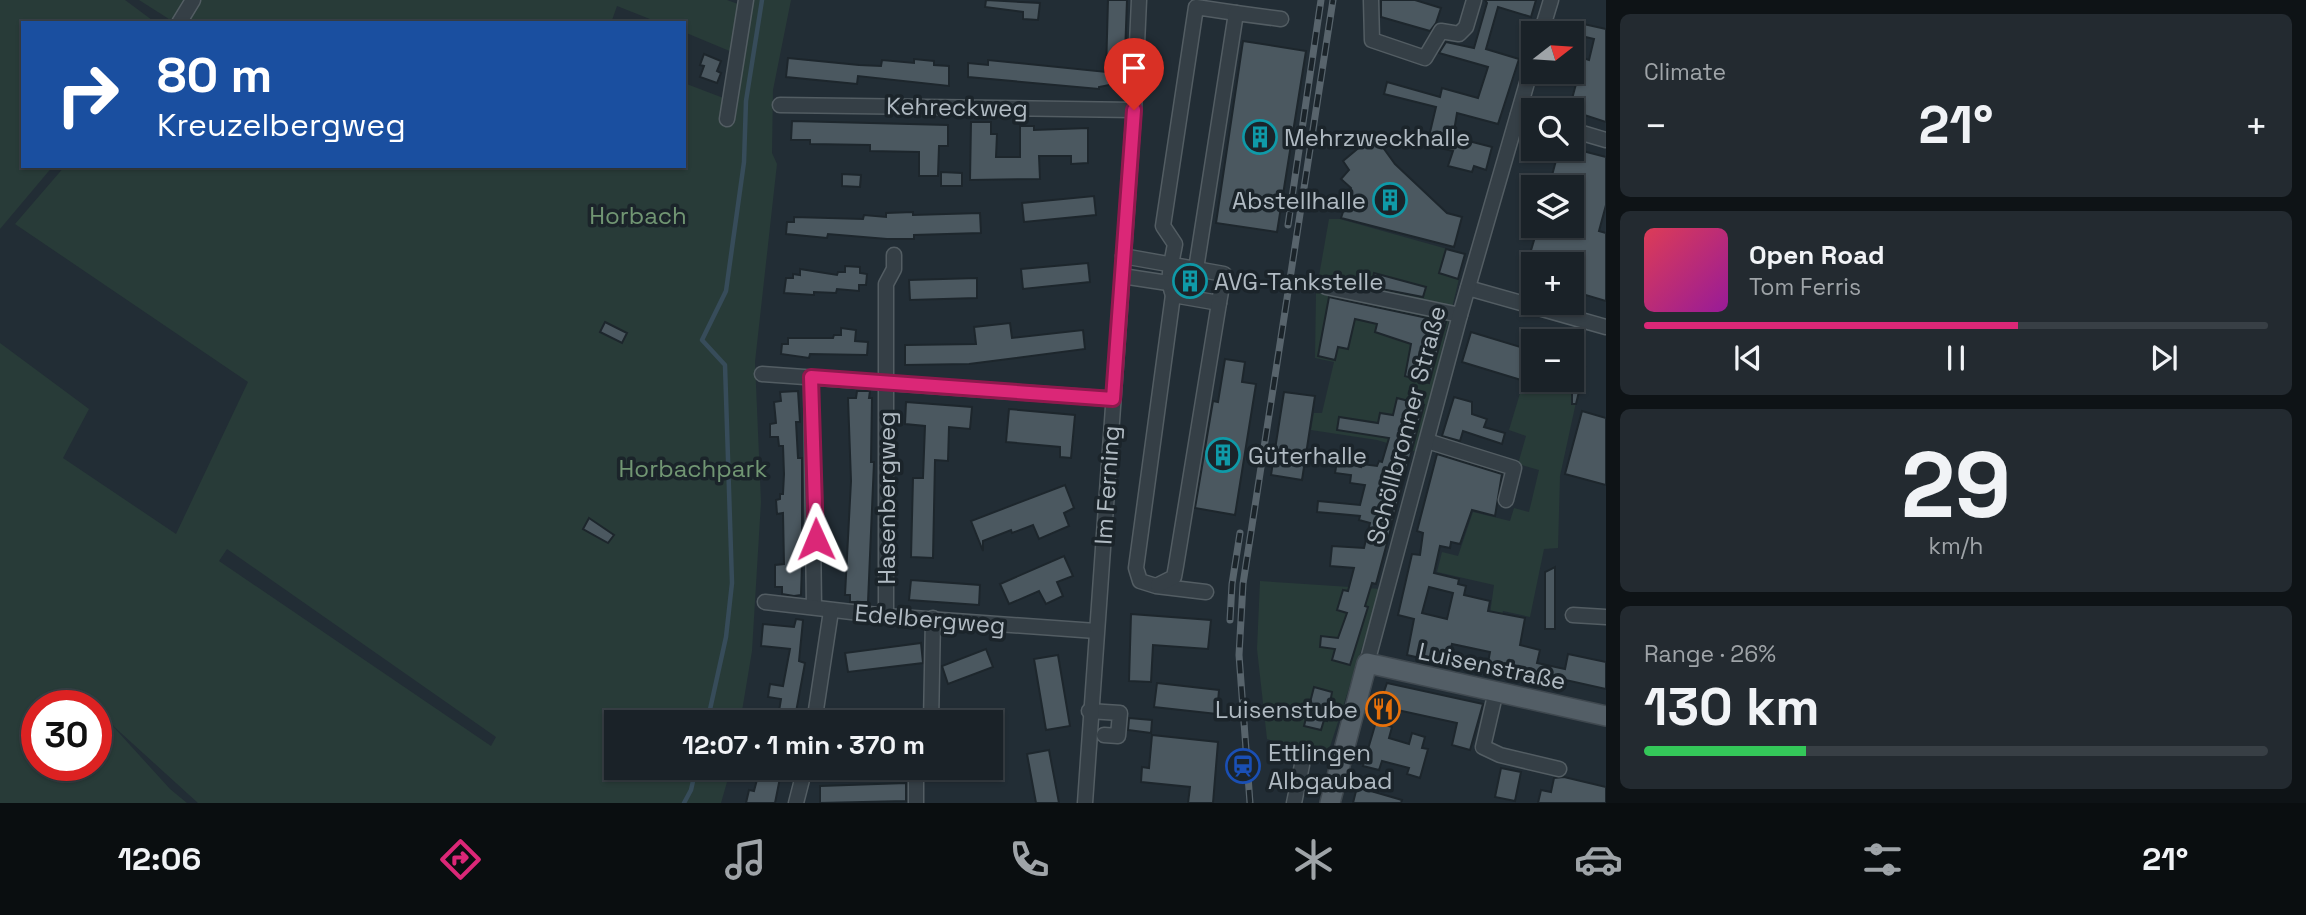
<!DOCTYPE html>
<meta charset="utf-8">
<style>
:root{--surface:#1a2228;--page:#232a30;--text:#f1f3f6;--muted:#9fa4a8;--line:#383f45;--accent:#db2777}
body{margin:0;font-family:"Space Grotesk",sans-serif;background:var(--page);color:var(--text);height:100vh;display:flex;flex-direction:column;font-size:26px;white-space:nowrap}
*{box-sizing:border-box;margin:0}
p{font-size:23px;color:var(--muted)}
.icon{flex:none;width:38px;height:38px;fill:none;stroke:currentColor;stroke-width:2;stroke-linecap:round;stroke-linejoin:round}
.map{position:relative;flex:1;overflow:hidden}
.drawer{display:flex;flex-direction:column;gap:14px;padding:14px;background:#0e1316;width:700px}
.drawer>*{flex:none}
.top-card{position:absolute;left:21px;top:21px;width:665px;height:147px;border-radius:0px;box-shadow:0 2px 5px #0004,0 0 0 2px var(--line);background:#1a4fa0;color:#fff;overflow:hidden}
.needle{width:46px;rotate:73deg}
.tools{position:absolute;left:1521px;top:21px;display:grid;gap:14px}
.tools a{display:grid;place-items:center;width:63px;height:63px;border-radius:0px;background:var(--surface);box-shadow:0 2px 5px #0004,0 0 0 2px var(--line);font-size:35px}
.speed{position:absolute;left:21px;top:690px;display:flex;gap:14px;font-size:35px;font-weight:700;text-align:center}
.speed>*{display:grid;place-content:center;width:91px;height:91px;border-radius:50%;background:var(--surface);box-shadow:0 2px 5px #0004,0 0 0 2px var(--line);line-height:1}
.speed .limit{border:10px solid #d22;background:#fff;color:#111}
.pin{position:absolute;display:grid;place-items:center;width:60px;height:60px;color:#fff;margin:-72px -30px;border-radius:50% 50% 50% 0;rotate:-45deg;box-shadow:0 0 7px #0007}
.pin .icon{rotate:45deg}
.me{position:absolute;width:77px;margin:-38px;rotate:359deg;stroke-linejoin:round;filter:drop-shadow(0 0 5px #0008)}
.turn{display:flex;align-items:center;gap:24px;height:147px;padding:0 21px;font-size:32px}
.turn .icon{width:91px;height:91px;stroke-width:2.5}
.turn b{display:block;font-size:49px;line-height:60px}
.big{font-size:52px;font-weight:800;line-height:1.1}
.drawer .widget{flex:1;display:flex;flex-direction:column;justify-content:center;gap:10px;min-width:0;padding:0 24px;border-radius:10px;background:var(--page)}
.drawer .dial{align-items:center;gap:0}
.dial b{font-size:91px;line-height:1}
.song{display:flex;align-items:center;gap:21px}
.cover{width:84px;height:84px;border-radius:10px;background:linear-gradient(135deg,hsl(350 70% 55%),hsl(300 70% 35%))}
.played{height:7px;border-radius:4px;background:linear-gradient(90deg,var(--accent) 60%,var(--line) 60%)}
.keys{display:flex;justify-content:space-around;direction:ltr}
.heat{display:flex;justify-content:space-between;align-items:center;font-size:38px;direction:ltr}
.charge{height:10px;border-radius:5px;background:linear-gradient(90deg,#34c759 26%,var(--line) 0)}
.trip{position:absolute;left:604px;top:710px;width:399px;height:70px;border-radius:0px;background:var(--surface);box-shadow:0 2px 5px #0004,0 0 0 2px var(--line);font-weight:800;line-height:70px;text-align:center}
.dock{display:flex;height:112px;justify-content:space-around;align-items:center;background:#0a0e10;color:var(--muted)}
.dock .icon{width:49px;height:49px}
.dock .active{color:var(--accent)}
.dock b{font-size:32px;color:var(--text)}
main{display:flex;flex:1;min-height:0}
.map>svg:first-child{display:block}
.green{fill:#283b38;fill-rule:evenodd}
.lines{fill:none;stroke-linecap:round;stroke-linejoin:round}
.stream{stroke:#374c5a;stroke-width:4.5}
.building{fill:#4b5860;stroke:#1d262c;stroke-width:2;fill-rule:evenodd}
.minor-casing{stroke:#535d63;stroke-width:17}
.major-casing{stroke:#3f484f;stroke-width:22}
.minor{stroke:#353f46;stroke-width:14}
.major{stroke:#535e66;stroke-width:19}
.rail-casing{stroke:#58646c;stroke-width:7}
.rail{stroke:#1b242a;stroke-width:4.5;stroke-dasharray:13;stroke-linecap:butt}
.route-casing{stroke:#8e194d;stroke-width:18}
.route{stroke:#db2777;stroke-width:12}
.labels{text-anchor:middle;dominant-baseline:central;stroke-width:7;stroke-linejoin:round;paint-order:stroke}
.street-label{font-size:24px;fill:#b0bac2;stroke:#1b242a}
.poi-label{font-size:24px;fill:#b0bac2;stroke:#1b242a;text-anchor:start}
.park-label{font-size:24px;fill:#719673;stroke:#1b242a}
</style>
<main>
<div class="map">
<svg width="1606" height="803" viewBox="0 0 1606 803">
<rect width="100%" height="100%" fill="#222d35"/>
<g class="green">
<path d="M0 0H125L156 23H23V166H53L0 229Z"/>
<path d="M139 0H190L175 18 169 19Z"/>
<path d="M198 0H727L738 4 739 0H791L773 90 772 153 777 164 755 362 761 502 752 651 740 723H616V768H731L721 803H198L110 723 170 789 187 803H0V343L89 409 63 458 176 534 248 382 15 224 65 166H684V83L726 99 732 52 684 32V23H660L617 6 611 23H184ZM227 549 496 737 491 746 219 561ZM37 705H96V765H37Z"/>
<path d="M1329 219H1340L1465 254 1417 452 1377 440 1311 430 1314 413H1322L1334 362 1315 358 1316 293Z"/>
<path d="M1533 350V380H1562L1560 390 1578 393 1560 476 1558 548 1544 549 1530 617 1503 611 1501 624 1489 621 1494 585 1437 572 1442 552 1458 556 1473 512 1510 521 1514 508 1529 512 1539 470 1518 464 1526 436 1509 430Z"/>
<path d="M1260 581 1381 589 1326 759 1267 739 1257 649Z"/>
</g>
<g class="lines">
<g class="stream">
<path d="M707 723 726 637 732 583 725 365 702 340 726 291 744 162 746 101 762 0"/>
<path d="M684 803 691 790 696 768"/>
</g>
</g>
<g class="building">
<path d="M986 0 1040 3 1038 20 1023 19V12L985 7Z"/>
<path d="M1108 0H1127L1124 82 1099 87V89L968 77V63L988 65V60L1106 72Z"/>
<path d="M1381 0H1415L1441 8 1436 23 1430 31 1381 17Z"/>
<path d="M1485 0H1536L1531 17 1498 7 1486 49 1519 59 1498 124 1457 113 1453 137 1492 147 1486 170 1474 166 1472 172 1448 166 1453 151 1427 145 1436 107 1384 94 1387 82 1440 97 1442 88 1478 98 1488 67 1439 53 1446 42 1474 48 1487 3Z"/>
<path d="M1579 23 1606 29V122L1569 110 1583 58 1589 60 1594 39 1577 35Z"/>
<path d="M1243 41 1306 51 1277 232 1216 223Z"/>
<path d="M704 54 721 61 717 71 721 73 717 83 700 77 704 66 700 65Z"/>
<path d="M788 58 859 65 881 66 882 60 914 63V59L934 61V65L949 66V86L858 76 857 84 786 77Z"/>
<path d="M792 121 948 125V146H939L938 176H919V152L870 151V145L810 144V140H791Z"/>
<path d="M971 122H991V134H997L996 157H1020V126H1034V130L1088 128V163L1071 164V156H1039L1040 179 970 180Z"/>
<path d="M1374 135 1395 164 1447 213 1462 217 1454 247 1341 218 1351 188 1341 179 1349 170 1343 161Z"/>
<path d="M1559 149H1575L1606 157V205L1599 231 1606 233V301L1572 291V264H1527L1537 230 1555 235 1557 226H1572V187H1549Z"/>
<path d="M941 172 962 173V186H941Z"/>
<path d="M842 174 861 175 860 187 842 186Z"/>
<path d="M1094 196 1096 215 1024 222 1022 203Z"/>
<path d="M913 212V215L980 213 981 233 914 235V239H887L828 234 827 238 786 234 787 222H794V217L863 219 864 215 886 217V213Z"/>
<path d="M1446 249 1465 254 1458 279 1439 273Z"/>
<path d="M1088 263 1090 282 1023 289 1021 269Z"/>
<path d="M845 266 860 267V273L867 274 866 285H859V291L837 289 836 293 814 292V295L784 293 786 278H793V274L800 275V269L837 275 838 272H845Z"/>
<path d="M1374 273 1426 287 1423 297 1371 287Z"/>
<path d="M1179 276 1203 280 1201 290 1180 287Z"/>
<path d="M977 278V298L910 300 909 280Z"/>
<path d="M1329 297 1446 322 1429 383 1405 376 1411 344 1375 332 1377 324 1355 319 1348 349 1338 347 1335 360 1318 356Z"/>
<path d="M605 322 627 333 622 343 600 332Z"/>
<path d="M1010 323 1012 338 1083 330 1085 349 969 364 905 365V345L976 344 974 327Z"/>
<path d="M841 328 856 330 855 341 868 342 867 355 810 354 809 358 781 354 782 344H788V338H833L834 335H841Z"/>
<path d="M1471 332 1530 350 1521 380 1462 362Z"/>
<path d="M1225 359 1245 362 1242 382 1256 384 1235 515 1195 508 1213 401 1218 402Z"/>
<path d="M1572 363 1585 367 1576 404H1572V391L1544 384 1545 380H1572Z"/>
<path d="M798 391 800 422H796L798 458H802V564L801 595 794 596 782 594V587H775V565L784 564 783 513 777 514 776 500 780 499V494H783L784 474 783 446H779L778 437H770V424L776 423 774 402 781 401 780 392Z"/>
<path d="M857 391H870L869 398H872L871 462H874L868 602H850V595H845L851 481 848 398H856Z"/>
<path d="M1284 392 1315 396 1302 480 1271 475Z"/>
<path d="M1454 397 1472 402V414L1487 419 1484 427 1505 433 1502 444 1463 431 1460 441 1442 436Z"/>
<path d="M1397 398 1424 405 1376 584 1372 583 1365 606 1368 607 1350 665 1332 660 1335 649 1320 647 1321 636 1338 638 1347 613 1337 610 1343 590 1348 591 1354 568 1330 566 1332 546 1364 548 1370 523 1359 520 1360 516 1317 512 1318 501 1360 505 1365 485 1350 483 1351 475 1335 473 1337 461 1361 467 1362 464 1377 466 1379 461 1382 462 1389 438 1337 430 1339 417 1378 423 1380 413 1393 415Z"/>
<path d="M906 402 972 407 970 429 949 427 948 461 935 460 933 558 911 557 913 478H923L925 426 905 424Z"/>
<path d="M1009 409 1075 415 1071 458 1060 457V447L1006 442Z"/>
<path d="M1582 411 1606 418V485L1565 474Z"/>
<path d="M1437 454 1502 474 1495 516 1472 510 1460 544 1451 542 1450 548 1440 546 1434 573 1459 579 1458 584 1466 586 1464 595 1490 601 1488 611 1525 618 1520 645 1540 650 1537 663 1565 669 1568 654 1606 662V689L1534 673 1533 677 1507 671 1505 678 1486 673 1490 652 1452 644 1447 664 1407 655 1414 619 1398 615 1412 554 1420 555 1423 533 1417 531ZM1429 587 1453 593 1447 619 1422 613Z"/>
<path d="M1065 485 1074 508 1064 513 1069 526 1039 539 1033 525 1012 533 1011 530 983 541V551L971 521Z"/>
<path d="M589 518 614 535 608 543 583 529Z"/>
<path d="M1064 556 1073 576 1057 582 1063 596 1046 604 1039 591 1009 604 1000 584Z"/>
<path d="M1555 567V629H1545V572Z"/>
<path d="M911 580 980 585 979 605 909 600Z"/>
<path d="M1131 614 1211 620 1208 649 1153 645 1151 682 1129 681Z"/>
<path d="M796 619 803 620 799 661 805 663 794 723H777L781 699 768 697 770 684 783 686 790 649 761 646 763 624 794 627Z"/>
<path d="M921 643 923 663 848 672 845 653Z"/>
<path d="M986 649 993 667 948 684 942 666Z"/>
<path d="M1058 655 1070 726 1046 730 1034 659Z"/>
<path d="M1157 683 1219 690 1217 714 1154 707Z"/>
<path d="M1387 683 1483 704 1470 750 1452 745 1457 723 1379 706Z"/>
<path d="M1314 687 1332 692 1327 721 1324 720 1321 730 1304 726Z"/>
<path d="M1129 718 1152 720 1151 733 1128 730Z"/>
<path d="M1376 722 1392 727 1389 738 1409 744 1412 733 1425 737 1422 748 1428 749 1420 778 1407 774 1409 768 1382 761 1379 770 1363 766Z"/>
<path d="M1152 735 1218 742 1213 803H1188L1190 787 1141 782 1142 767 1149 768Z"/>
<path d="M1049 750 1059 803H1036L1027 754Z"/>
<path d="M760 768H782L775 803H746L749 790 754 791Z"/>
<path d="M1501 768 1521 772 1515 801 1495 797Z"/>
<path d="M1564 777 1606 787V803H1538L1541 790 1551 792 1554 778Z"/>
<path d="M906 783V801L820 803V786Z"/>
<path d="M1357 787 1402 800 1401 803H1353Z"/>
</g>
<g class="lines">
<g class="minor-casing">
<g id="minor">
<path d="M1371 0 1372 40 1425 58 1441 31 1459 34 1466 27 1474 0"/>
<path d="M179 23 193 0"/>
<path d="M1541 33 1551 0"/>
<path d="M780 105 1134 110"/>
<path d="M1518 115 1533 119"/>
<path d="M727 119 746 0"/>
<path d="M1572 130 1606 140"/>
<path d="M1123 256 1224 274 1219 303 1173 295C1166 278 1172 262 1175 244L1163 226 1196 7 1236 13"/>
<path d="M1196 269 1236 13 1281 19"/>
<path d="M1122 276 1168 283"/>
<path d="M1326 287 1460 315"/>
<path d="M1468 288 1606 327"/>
<path d="M1173 295 1136 568 1140 581 1156 586 1206 592"/>
<path d="M762 374 1113 399"/>
<path d="M811 377 814 607"/>
<path d="M1427 441 1514 468 1506 500"/>
<path d="M1158 585 1174 577 1176 566 1219 303"/>
<path d="M765 602 886 616 1096 631"/>
<path d="M1573 615 1606 617"/>
<path d="M886 616V284L894 269V255"/>
<path d="M1367 663 1460 315 1533 62"/>
<path d="M1496 691 1483 747 1500 755 1559 769"/>
<path d="M1089 711 1120 713 1118 736 1104 735"/>
<path d="M814 723 831 611"/>
<path d="M931 723 933 618"/>
<path d="M916 768V803"/>
<path d="M796 803 805 768"/>
<path d="M1085 803 1134 110 1139 0"/>
<path d="M1294 803 1302 765"/>
</g>
</g>
<g class="major-casing">
<path id="major" d="M1330 803 1367 663 1606 716"/>
</g>
<use href="#minor" class="minor"/>
<use href="#major" class="major"/>
<g class="rail-casing">
<g id="rail">
<path d="M1288 225 1321 0"/>
<path d="M1230 620 1232 584 1240 533"/>
<path d="M1250 803 1239 655 1243 584 1333 0"/>
</g>
</g>
<use href="#rail" class="rail"/>
</g>
<g class="lines">
<g class="route-casing">
<path id="route" d="M816 539 811 377 1113 399 1134 110"/>
</g>
<use href="#route" class="route"/>
</g>
<defs>
<g id="building-ring" transform="scale(1.75)"><circle r="9.5" fill="#1b242a" stroke="#0f9aa8" stroke-width="1.5"/><path d="M-4-6H4V6H1V3H-1V6H-4ZM-2.5-4.3h1.7v1.8h-1.7ZM.8-4.3h1.7v1.8H.8ZM-2.5-1h1.7V.8h-1.7ZM.8-1h1.7V.8H.8Z" fill="#0f9aa8"/></g>
<g id="restaurant-ring" transform="scale(1.75)"><circle r="9.5" fill="#1b242a" stroke="#e8710a" stroke-width="1.5"/><path d="M-5-6h1v4h1v-4h1v4h1v-4h1v5L-1.5 .5V6h-2V.5L-5-1ZM5-6V6H3V1.5H1.5Q1.5-4 5-6Z" fill="#e8710a"/></g>
<g id="station-ring" transform="scale(1.75)"><circle r="9.5" fill="#1b242a" stroke="#1a4fb4" stroke-width="1.5"/><path d="M-3-6H3Q5-6 5-4V2Q5 4 3 4L4.5 6H3L1.5 4h-3L-3 6H-4.5L-3 4Q-5 4-5 2V-4Q-5-6-3-6ZM-3.5-4v3h7v-3ZM-3.5 1v1.5H-2V1ZM2 1v1.5H3.5V1Z" fill="#1a4fb4"/></g>
</defs>
<g fill-rule="evenodd">
<use href="#building-ring" x="1260" y="137"/>
<use href="#building-ring" x="1390" y="200"/>
<use href="#building-ring" x="1190" y="281"/>
<use href="#building-ring" x="1223" y="455"/>
<use href="#restaurant-ring" x="1383" y="709"/>
<use href="#station-ring" x="1243" y="766"/>
</g>
<g class="labels">
<g class="street-label">
<text transform="translate(957 107) rotate(1)">Kehreckweg</text>
<text transform="translate(1406 425) rotate(-75)">Schöllbronner Straße</text>
<text transform="translate(1107 485) rotate(-86)">Im Ferning</text>
<text transform="translate(886 498) rotate(-90)">Hasenbergweg</text>
<text transform="translate(930 619) rotate(5)">Edelbergweg</text>
<text transform="translate(1492 666) rotate(12)">Luisenstraße</text>
</g>
<g class="poi-label">
<text x="1284" y="137">Mehrzweckhalle</text>
<text x="1366" y="200" text-anchor="end">Abstellhalle</text>
<text x="1214" y="281">AVG-Tankstelle</text>
<text x="1248" y="455">Güterhalle</text>
<text x="1358" y="709" text-anchor="end">Luisenstube</text>
<text x="1268" y="752">Ettlingen<tspan x="1268" dy="28">Albgaubad</tspan></text>
</g>
<g class="park-label">
<text x="638" y="215">Horbach</text>
<text x="693" y="468">Horbachpark</text>
</g>
</g>
</svg>
<div class="tools">
<a><svg class="needle" viewBox="-14 -14 28 28"><path d="M0-13l5 13h-10z" fill="#e53935"/><path d="M0 13l5-13h-10z" fill="#9fa4a8"/></svg></a>
<a><svg class="icon" aria-label="search" viewBox="0 0 24 24"><circle cx="10" cy="10" r="6"/><path d="M15 15l6 6"/></svg></a>
<a><svg class="icon" aria-label="layers" viewBox="0 0 24 24"><path d="M12 4l9 5-9 5-9-5zM3 14l9 5 9-5"/></svg></a>
<a>+</a>
<a>−</a>
</div>
<div class="speed"><div class="limit">30</div></div>
<div class="pin" style="left:1134px;top:110px;background:#d93025"><svg class="icon" aria-label="arrive" viewBox="0 0 24 24"><path d="M6 21V4h12l-3 4 3 4H6"/></svg></div>
<svg class="me" style="left:816px;top:539px" viewBox="-20 -20 40 40"><path d="M0-17L14 15 0 8-14 15z" fill="#db2777" stroke="#fff" stroke-width="4"/></svg>
<div class="trip">12:07 · 1 min · 370 m</div>
<div class="top-card">
<div class="turn"><svg class="icon" aria-label="right" viewBox="0 0 24 24"><path d="M7 20v-9h11M14 6l5 5-5 5"/></svg><div><b>80 m</b>Kreuzelbergweg</div></div>
</div>
</div>
<section class="drawer">
<div class="widget"><p>Climate</p>
<div class="heat"><a>−</a><b class="big">21°</b><a>+</a></div>
</div>
<div class="widget">
<div class="song"><i class="cover"></i><div><b>Open Road</b><p>Tom Ferris</p></div></div>
<div class="played"></div>
<div class="keys"><svg class="icon" aria-label="previous" viewBox="0 0 24 24"><path d="M18 5L8 12l10 7zM5 5v14"/></svg><svg class="icon" aria-label="pause" viewBox="0 0 24 24"><path d="M8 5v14M16 5v14"/></svg><svg class="icon" aria-label="next" viewBox="0 0 24 24"><path d="M6 5l10 7-10 7zM19 5v14"/></svg></div>
</div>
<div class="widget dial"><b>29</b><p>km/h</p></div>
<div class="widget"><p>Range · 26%</p><b class="big">130 km</b><div class="charge"></div></div>
</section>
</main>
<nav class="dock">
<b>12:06</b>
<svg class="icon active" aria-label="directions" viewBox="0 0 24 24"><path d="M12 3l9 9-9 9-9-9zM9 14v-3h6M13 9l2 2-2 2"/></svg>
<svg class="icon" aria-label="music" viewBox="0 0 24 24"><path d="M9 18V5l10-2v13"/><circle cx="6" cy="18" r="3"/><circle cx="16" cy="16" r="3"/></svg>
<svg class="icon" aria-label="phone" viewBox="0 0 24 24"><path d="M5 4h4l2 5-3 2q2 4 5 5l2-3 5 2v4C11 20 4 13 5 4z"/></svg>
<svg class="icon" aria-label="climate" viewBox="0 0 24 24"><path d="M12 3v18M4 7l16 10M4 17L20 7"/></svg>
<svg class="icon" aria-label="car" viewBox="0 0 24 24"><path d="M5 17H2v-5l4-1 3-4h7l3 4 3 1v5h-3M9 17h6M6 11h13"/><circle cx="7" cy="17" r="2"/><circle cx="17" cy="17" r="2"/></svg>
<svg class="icon" aria-label="filters" viewBox="0 0 24 24"><path d="M4 7h16M4 17h16"/><circle cx="9" cy="7" r="2"/><circle cx="15" cy="17" r="2"/></svg>
<b>21°</b>
</nav>
